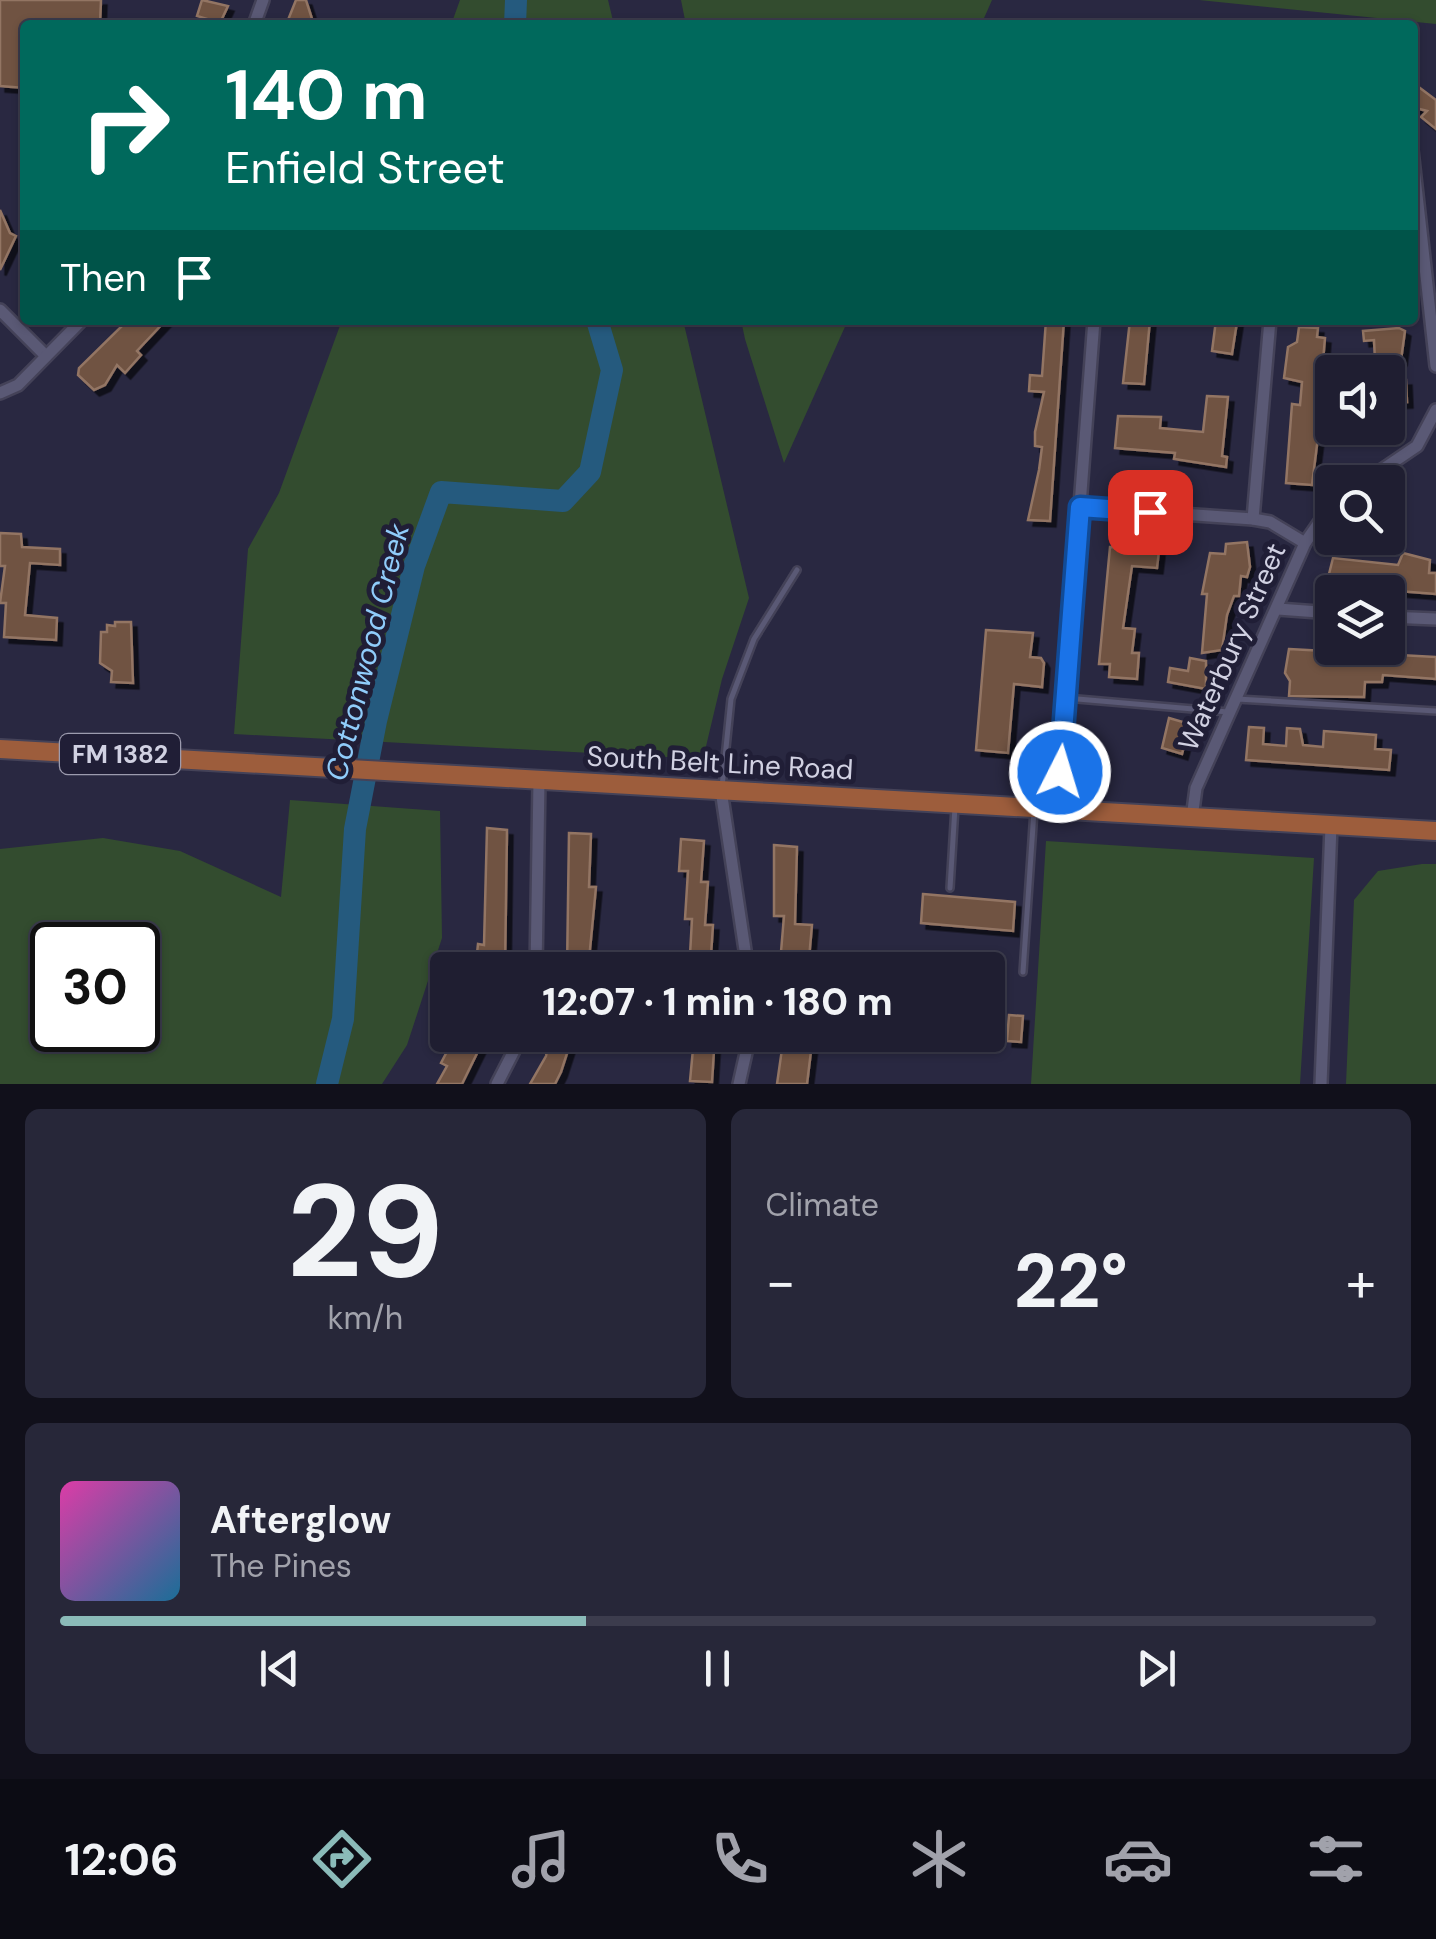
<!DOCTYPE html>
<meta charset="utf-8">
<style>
:root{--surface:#1f1e31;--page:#272739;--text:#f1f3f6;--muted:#a1a2ab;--line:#3c3c4d;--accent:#8bbbb9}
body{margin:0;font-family:"DM Sans",sans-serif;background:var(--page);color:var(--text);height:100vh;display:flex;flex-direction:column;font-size:38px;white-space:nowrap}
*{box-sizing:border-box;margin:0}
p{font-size:32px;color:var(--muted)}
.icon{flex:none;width:55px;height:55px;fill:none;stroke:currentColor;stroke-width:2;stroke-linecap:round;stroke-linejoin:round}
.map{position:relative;height:1084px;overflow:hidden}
.panel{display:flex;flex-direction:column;gap:25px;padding:25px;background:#11101b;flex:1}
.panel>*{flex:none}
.guide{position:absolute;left:20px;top:20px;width:1398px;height:305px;border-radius:10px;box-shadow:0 2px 8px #0004,0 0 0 2px var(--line);background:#00695c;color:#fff;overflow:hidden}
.buttons{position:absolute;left:1315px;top:355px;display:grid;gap:20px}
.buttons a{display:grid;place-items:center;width:90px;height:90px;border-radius:10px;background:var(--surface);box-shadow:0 2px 8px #0004,0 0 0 2px var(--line);font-size:50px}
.speed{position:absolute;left:30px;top:922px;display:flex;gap:20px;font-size:50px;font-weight:700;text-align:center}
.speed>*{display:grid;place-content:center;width:130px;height:130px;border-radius:50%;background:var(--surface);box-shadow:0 2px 8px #0004,0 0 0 2px var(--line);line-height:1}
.speed .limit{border:5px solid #111;border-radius:15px;background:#fff;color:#111}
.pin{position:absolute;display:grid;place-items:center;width:85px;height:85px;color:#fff;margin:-42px;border-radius:20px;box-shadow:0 5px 15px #0006}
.me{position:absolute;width:110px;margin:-55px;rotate:5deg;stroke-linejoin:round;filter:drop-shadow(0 0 8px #0008)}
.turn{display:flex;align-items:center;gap:35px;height:210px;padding:0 40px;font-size:45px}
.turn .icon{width:130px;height:130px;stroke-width:2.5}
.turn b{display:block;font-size:70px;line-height:85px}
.then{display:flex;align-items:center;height:95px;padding:0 40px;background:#0003;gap:20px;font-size:38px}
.big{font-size:75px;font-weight:800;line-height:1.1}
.panel .widget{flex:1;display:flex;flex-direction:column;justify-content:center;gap:15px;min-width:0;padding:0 35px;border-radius:15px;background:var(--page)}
.panel .dial{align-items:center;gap:0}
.dial b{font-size:130px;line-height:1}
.song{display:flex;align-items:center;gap:30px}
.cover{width:120px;height:120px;border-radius:15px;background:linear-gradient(135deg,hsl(320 70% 55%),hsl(200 70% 35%))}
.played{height:10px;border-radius:5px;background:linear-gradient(90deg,var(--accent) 40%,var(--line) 40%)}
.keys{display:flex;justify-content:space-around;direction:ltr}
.heat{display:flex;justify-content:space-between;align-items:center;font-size:55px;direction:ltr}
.panel .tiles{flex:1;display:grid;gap:25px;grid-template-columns:1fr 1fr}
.widget:last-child{grid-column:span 2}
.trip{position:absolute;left:430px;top:952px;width:575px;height:100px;border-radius:10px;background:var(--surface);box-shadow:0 2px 8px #0004,0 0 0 2px var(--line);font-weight:800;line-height:100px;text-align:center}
.dock{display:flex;height:160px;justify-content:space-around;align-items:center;background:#0c0c14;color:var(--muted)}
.dock .icon{width:70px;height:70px}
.dock .active{color:var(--accent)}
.dock b{font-size:45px;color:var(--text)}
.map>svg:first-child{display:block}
.green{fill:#334c2f;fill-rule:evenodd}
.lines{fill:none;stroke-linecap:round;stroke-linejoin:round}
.river{stroke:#255a7e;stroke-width:22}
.building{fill:#6f5343;stroke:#937564;stroke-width:2.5;filter:url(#shadow)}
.lane-casing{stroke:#444258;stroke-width:10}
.street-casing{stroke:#444258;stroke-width:16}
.primary-casing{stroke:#444258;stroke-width:22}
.lane{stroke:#5a5975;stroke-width:5}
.street{stroke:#5a5975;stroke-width:11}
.primary{stroke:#9d5d3c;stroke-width:18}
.route-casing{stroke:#114b97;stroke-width:25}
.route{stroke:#1a73e8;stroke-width:18}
.labels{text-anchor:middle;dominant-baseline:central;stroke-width:10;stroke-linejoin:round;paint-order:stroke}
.shield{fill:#201e36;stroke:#9c9bae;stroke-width:2.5}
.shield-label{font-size:25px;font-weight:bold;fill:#d1d1e2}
.street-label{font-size:28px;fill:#d1d1e2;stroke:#201e36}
.water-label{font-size:30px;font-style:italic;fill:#90ccfa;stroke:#201e36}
</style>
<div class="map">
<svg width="1436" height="1084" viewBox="0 0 1436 1084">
<defs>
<filter id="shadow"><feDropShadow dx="5.5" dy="5.5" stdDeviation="0" flood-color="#0009"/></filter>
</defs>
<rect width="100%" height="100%" fill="#292841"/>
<g class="green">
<path d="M460 0H608L614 25H451Z"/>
<path d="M681 0H992L981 25H686Z"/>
<path d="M1199 0H1436V24Z"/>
<path d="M342 320H683L749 598 722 679 703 759 234 734 248 549 279 493Z"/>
<path d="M741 320H848L784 463 745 339Z"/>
<path d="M290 800 440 811 442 938 407 1045 382 1084H0V849L103 838 180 851 281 897ZM138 945V1030H52V945Z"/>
<path d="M1046 841 1314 858 1300 1084H1031Z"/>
<path d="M1422 864H1436V1084H1346L1354 900 1378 871Z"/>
</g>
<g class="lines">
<g class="river">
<path d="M515 25 516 0"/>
<path d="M327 1084 343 1019 355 829 376 721 414 566 441 492 563 501 590 472 612 370 597 320"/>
</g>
</g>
<g class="building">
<path d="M0 0H101L100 25H25V88L0 86Z"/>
<path d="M202 0 228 6 220 23 197 16Z"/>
<path d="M296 0H306L314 25H286Z"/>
<path d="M1412 82 1436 100V129L1421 117 1427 111 1412 107Z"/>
<path d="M0 210 10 233 16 236 0 270Z"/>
<path d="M128 320H166L137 351 141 355 125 373 117 365 105 385 94 390 78 375 79 368Z"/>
<path d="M1046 320H1064L1050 521 1028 520 1039 470 1042 447 1035 446V432L1044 392 1029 391 1030 375 1042 376Z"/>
<path d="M1130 320H1150L1144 384 1123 383Z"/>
<path d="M1216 320 1237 322 1232 354 1212 351Z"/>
<path d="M1299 327 1318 328 1317 337 1325 338 1319 406 1332 408V422L1320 421 1312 485 1286 483 1292 404 1300 405 1302 382 1284 378 1288 347 1297 342Z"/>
<path d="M1399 328 1405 331 1401 360 1375 361 1374 340 1364 341 1363 331Z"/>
<path d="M1406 380 1407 402 1388 403V381Z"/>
<path d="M1207 396 1228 397 1222 456 1227 457 1226 467 1174 459 1175 453 1115 448 1118 416 1161 417 1160 428 1203 432Z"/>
<path d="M0 533 21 534 22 547 60 549V565L30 563 25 615 57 618 56 640 4 637 6 603H0L5 566H0Z"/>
<path d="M1247 542 1250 567 1247 577 1241 576 1239 596H1234L1227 615 1222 650 1202 653 1207 594H1202L1210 553 1225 554 1226 544Z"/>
<path d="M1110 547 1159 551 1157 568 1132 566 1123 628 1135 629 1132 653H1139L1137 679 1109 677 1110 664H1099Z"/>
<path d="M1403 553 1430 560 1429 573H1436V594L1347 587 1346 592 1321 595 1322 578H1328L1333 558 1398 565Z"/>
<path d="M115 622H131L133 683 111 682 112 671 100 663 101 632H107V625L115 626Z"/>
<path d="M986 630 1033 633 1030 657 1041 658 1044 663 1042 687 1014 684 1008 753 976 750Z"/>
<path d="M1289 649 1436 657V679L1383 675 1382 682H1365L1364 697 1289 696 1290 681 1285 673Z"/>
<path d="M1190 658 1206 661V689L1168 682 1170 668 1188 671Z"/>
<path d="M1169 718 1190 724 1182 754 1162 748Z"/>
<path d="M1249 727 1264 728 1263 744 1286 746 1287 728 1300 729 1303 745 1323 747 1324 731 1376 735 1375 749 1391 750 1389 770 1246 760Z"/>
<path d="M487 828 507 830 505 970H488L489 964 476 963 478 944 484 945Z"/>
<path d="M569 833 591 834 589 887H596L588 970H567Z"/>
<path d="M681 839 704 841 701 882H708L705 925H713L710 970H697L698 956 690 955 692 919H685L688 871H679Z"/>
<path d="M774 845 797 847 795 924 812 925 808 970H786L787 952H781L784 916H774Z"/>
<path d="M923 894 1015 902 1013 931 921 923Z"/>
<path d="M1009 1015 1023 1016 1021 1042 1007 1041Z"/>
<path d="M463 1035H486L462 1084H437L447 1066 441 1063 452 1042 458 1046Z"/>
<path d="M550 1035H573L561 1072 555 1084H530L546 1056Z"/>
<path d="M703 1035H715L712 1082 690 1081 693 1049 702 1050Z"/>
<path d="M784 1035H813L807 1084H777Z"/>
</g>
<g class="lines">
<g class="lane-casing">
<g id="lane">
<path d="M1066 698 1228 712"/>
<path d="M1237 699 1436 711"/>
<path d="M722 787 731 699 754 639 797 570"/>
<path d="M950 888 955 807"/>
<path d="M1023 972 1034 811"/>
</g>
</g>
<g class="street-casing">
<g id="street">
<path d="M254 25 263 0"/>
<path d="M1412 150 1436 366"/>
<path d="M0 310 46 356"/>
<path d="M0 393 18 385 82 320"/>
<path d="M1364 482 1417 446 1436 410"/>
<path d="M1081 507 1253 519 1270 522 1305 543"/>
<path d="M1253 519 1270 320"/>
<path d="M1278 609 1332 613"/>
<path d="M1388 617 1436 619"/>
<path d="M721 790 748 970"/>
<path d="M1057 810 1094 320"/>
<path d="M1192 818 1196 788 1305 543 1332 504"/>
<path d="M536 970 539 780"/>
<path d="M497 1084 522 1035"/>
<path d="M739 1084 750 1035"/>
<path d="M1321 1084 1331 826"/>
</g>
</g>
<g class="primary-casing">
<path id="primary" d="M0 749 1436 831"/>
</g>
<use href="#lane" class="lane"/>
<use href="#street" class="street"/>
<use href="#primary" class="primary"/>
</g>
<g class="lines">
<g class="route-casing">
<path id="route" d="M1060 772 1080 507 1150 512"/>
</g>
<use href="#route" class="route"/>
</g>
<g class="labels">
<rect class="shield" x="60" y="734" width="120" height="40" rx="8"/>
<g class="shield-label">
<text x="120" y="754">FM 1382</text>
</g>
<g class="street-label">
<text transform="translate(1232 647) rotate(-66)">Waterbury Street</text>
<text transform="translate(720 763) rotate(3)">South Belt Line Road</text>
</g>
<g class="water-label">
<text transform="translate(367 652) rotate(-76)">Cottonwood Creek</text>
</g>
</g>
</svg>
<div class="buttons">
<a><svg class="icon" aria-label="sound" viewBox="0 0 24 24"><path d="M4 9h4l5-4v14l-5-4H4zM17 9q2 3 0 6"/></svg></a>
<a><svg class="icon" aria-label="search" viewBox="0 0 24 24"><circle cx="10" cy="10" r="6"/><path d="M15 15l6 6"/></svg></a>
<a><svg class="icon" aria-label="layers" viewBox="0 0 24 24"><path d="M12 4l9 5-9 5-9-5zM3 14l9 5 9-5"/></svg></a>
</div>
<div class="speed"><div class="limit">30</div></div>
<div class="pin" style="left:1150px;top:512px;background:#d93025"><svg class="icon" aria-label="arrive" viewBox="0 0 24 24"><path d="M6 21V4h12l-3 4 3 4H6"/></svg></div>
<svg class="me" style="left:1060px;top:772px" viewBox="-20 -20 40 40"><circle r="17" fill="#1a73e8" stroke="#fff" stroke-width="3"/><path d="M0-11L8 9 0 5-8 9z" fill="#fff"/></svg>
<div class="trip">12:07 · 1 min · 180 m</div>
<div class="guide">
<div class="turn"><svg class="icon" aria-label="right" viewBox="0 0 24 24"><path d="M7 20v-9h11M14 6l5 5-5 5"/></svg><div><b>140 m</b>Enfield Street</div></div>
<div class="then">Then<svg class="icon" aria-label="arrive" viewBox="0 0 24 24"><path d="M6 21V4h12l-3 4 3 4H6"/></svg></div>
</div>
</div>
<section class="panel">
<div class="tiles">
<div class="widget dial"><b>29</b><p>km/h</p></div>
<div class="widget"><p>Climate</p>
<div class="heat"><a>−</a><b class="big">22°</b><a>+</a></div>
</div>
<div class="widget">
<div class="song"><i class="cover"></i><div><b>Afterglow</b><p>The Pines</p></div></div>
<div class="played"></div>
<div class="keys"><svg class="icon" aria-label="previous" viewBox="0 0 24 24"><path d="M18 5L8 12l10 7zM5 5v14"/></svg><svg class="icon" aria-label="pause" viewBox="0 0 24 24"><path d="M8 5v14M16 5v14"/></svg><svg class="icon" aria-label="next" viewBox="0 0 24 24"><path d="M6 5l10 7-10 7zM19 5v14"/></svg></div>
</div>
</div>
</section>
<nav class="dock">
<b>12:06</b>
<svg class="icon active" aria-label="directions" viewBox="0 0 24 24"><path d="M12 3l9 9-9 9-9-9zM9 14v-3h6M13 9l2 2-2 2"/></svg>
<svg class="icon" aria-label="music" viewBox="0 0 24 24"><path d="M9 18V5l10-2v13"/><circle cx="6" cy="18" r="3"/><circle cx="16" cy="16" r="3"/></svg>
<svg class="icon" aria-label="phone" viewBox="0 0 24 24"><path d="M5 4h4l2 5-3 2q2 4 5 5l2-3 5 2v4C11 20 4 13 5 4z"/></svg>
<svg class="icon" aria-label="climate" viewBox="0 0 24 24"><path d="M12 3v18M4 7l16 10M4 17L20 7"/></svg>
<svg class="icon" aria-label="car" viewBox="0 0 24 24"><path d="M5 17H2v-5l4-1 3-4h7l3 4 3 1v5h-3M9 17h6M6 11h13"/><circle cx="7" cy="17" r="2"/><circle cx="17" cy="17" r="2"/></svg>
<svg class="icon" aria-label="filters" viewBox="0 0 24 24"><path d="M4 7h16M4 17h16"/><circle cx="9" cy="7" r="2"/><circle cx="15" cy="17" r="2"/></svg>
</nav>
